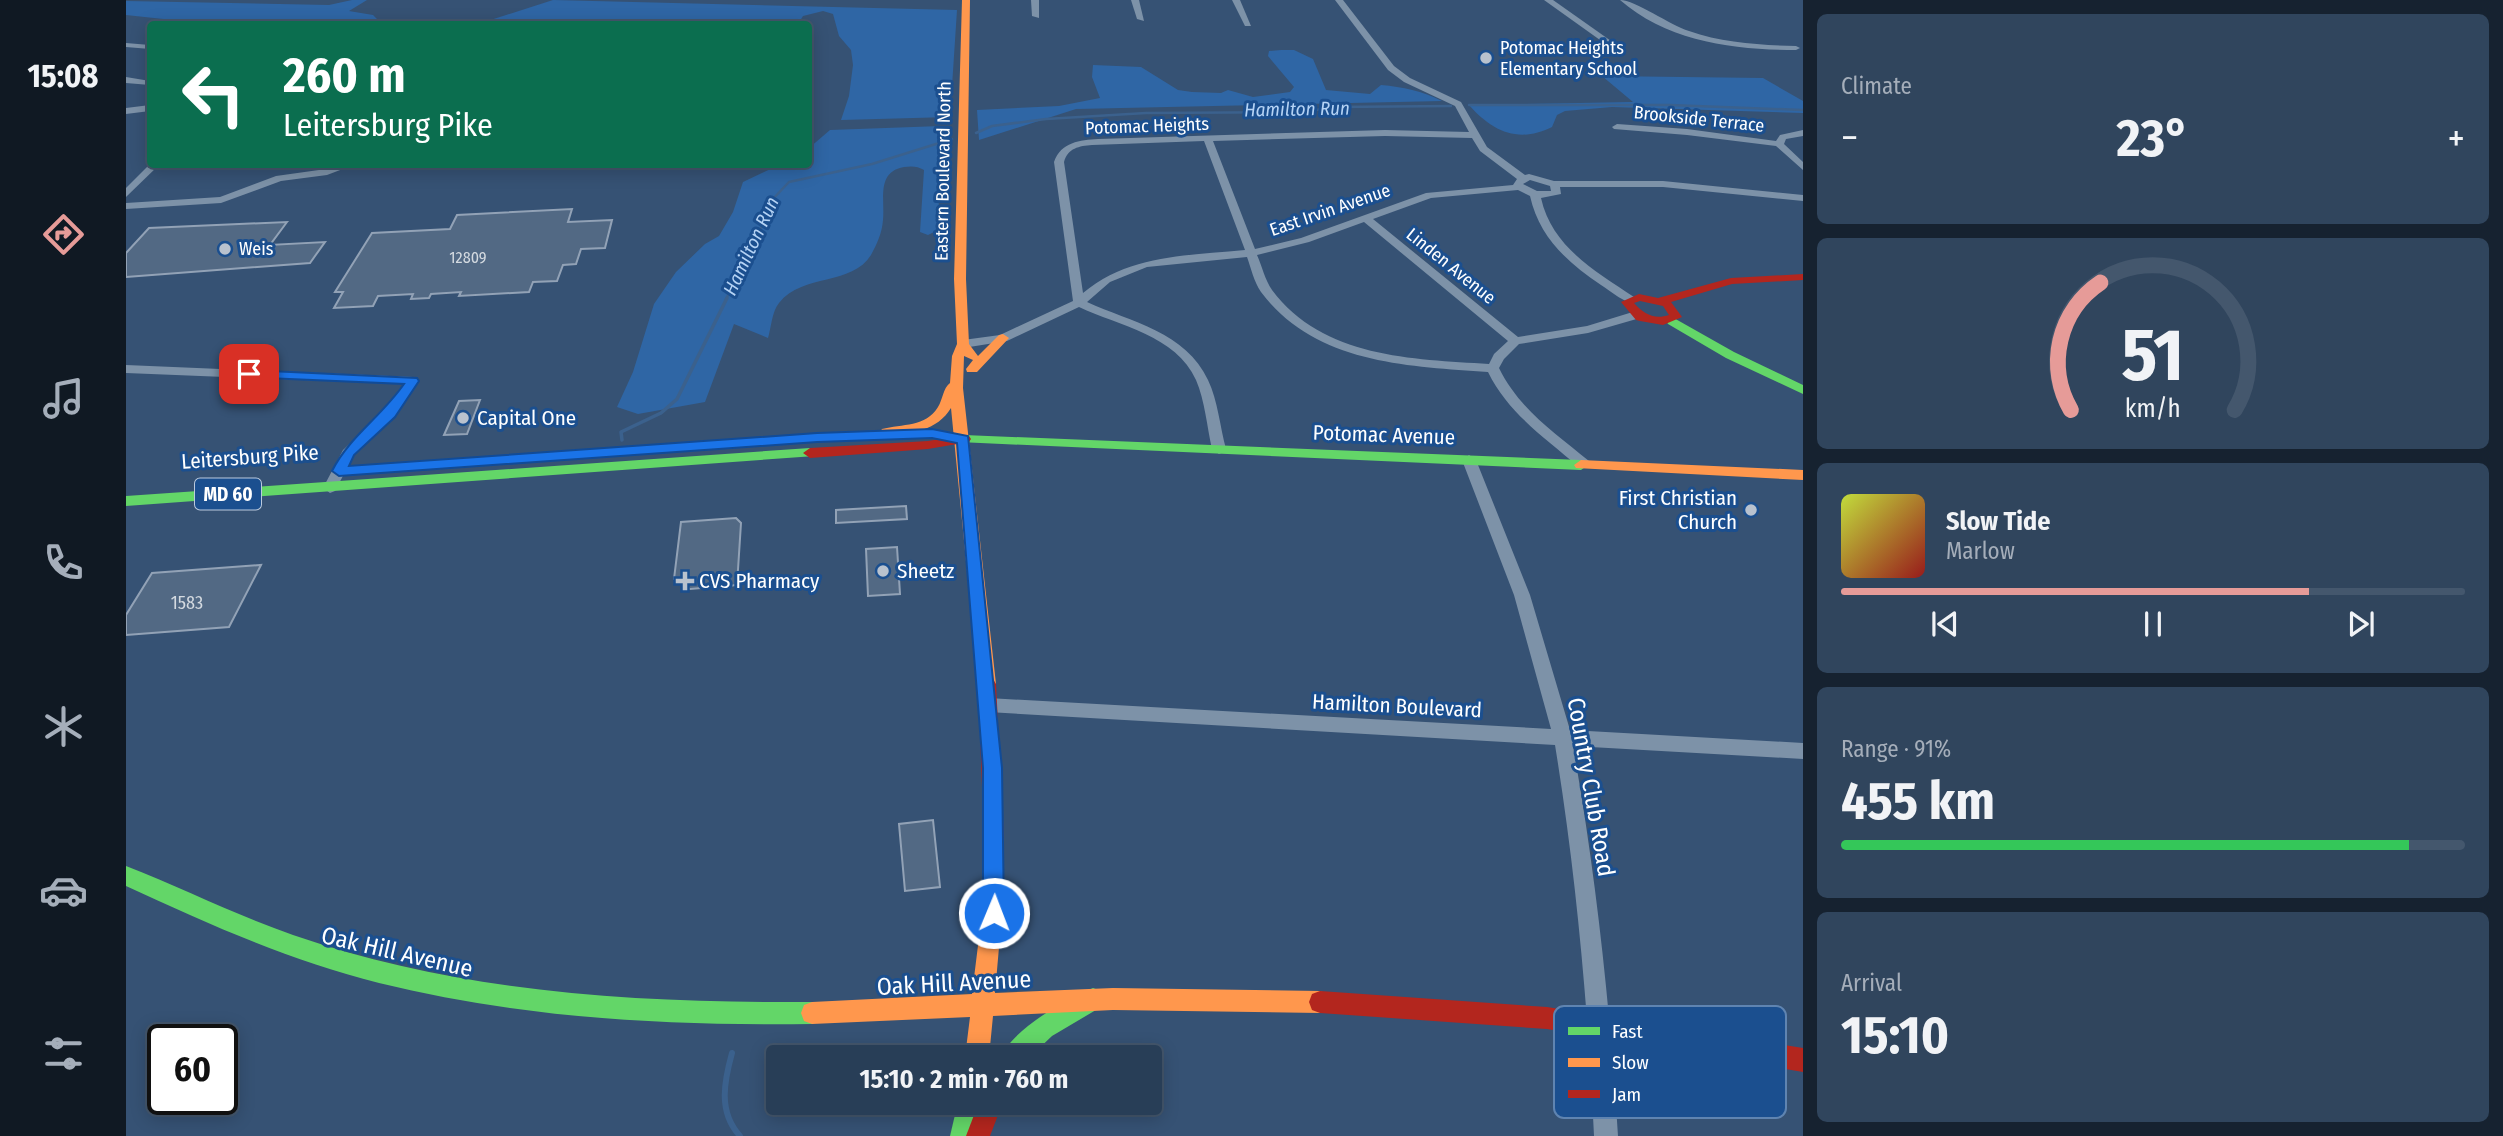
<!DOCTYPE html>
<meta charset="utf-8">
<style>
:root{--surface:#283e57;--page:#30455d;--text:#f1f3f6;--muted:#a5aeba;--line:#44576d;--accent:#e69b98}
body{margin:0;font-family:"Fira Sans Condensed",sans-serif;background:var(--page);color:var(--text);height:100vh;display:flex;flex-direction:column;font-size:26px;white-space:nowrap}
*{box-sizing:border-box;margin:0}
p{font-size:23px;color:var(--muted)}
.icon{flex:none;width:38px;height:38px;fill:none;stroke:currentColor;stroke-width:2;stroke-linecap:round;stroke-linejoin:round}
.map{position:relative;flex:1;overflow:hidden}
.details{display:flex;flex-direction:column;gap:14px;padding:14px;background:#162230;width:700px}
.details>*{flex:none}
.guide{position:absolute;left:21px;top:21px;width:665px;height:147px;border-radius:7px;box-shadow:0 4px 18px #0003,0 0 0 2px var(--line);background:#0b6e4f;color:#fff;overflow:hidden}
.speed{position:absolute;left:21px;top:1024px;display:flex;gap:14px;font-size:35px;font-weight:700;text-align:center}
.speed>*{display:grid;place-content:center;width:91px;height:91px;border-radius:50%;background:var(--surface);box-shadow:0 4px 18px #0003,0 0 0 2px var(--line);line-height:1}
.speed .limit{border:4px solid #111;border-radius:10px;background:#fff;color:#111}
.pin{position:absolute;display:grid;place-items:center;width:60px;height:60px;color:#fff;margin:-30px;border-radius:14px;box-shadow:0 4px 10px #0006}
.me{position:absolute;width:77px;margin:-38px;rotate:1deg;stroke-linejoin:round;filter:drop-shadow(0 0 5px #0008)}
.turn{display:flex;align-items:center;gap:24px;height:147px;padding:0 21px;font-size:32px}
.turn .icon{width:91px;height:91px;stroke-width:2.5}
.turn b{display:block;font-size:49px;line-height:60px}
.big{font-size:52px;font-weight:700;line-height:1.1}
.details .card{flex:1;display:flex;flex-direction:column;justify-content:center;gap:10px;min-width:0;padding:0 24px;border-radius:10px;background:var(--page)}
.details .dial{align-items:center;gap:0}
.dial svg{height:182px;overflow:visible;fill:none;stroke:var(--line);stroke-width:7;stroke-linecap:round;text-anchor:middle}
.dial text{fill:var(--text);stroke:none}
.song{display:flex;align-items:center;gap:21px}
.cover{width:84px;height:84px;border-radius:10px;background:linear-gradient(135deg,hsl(70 70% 55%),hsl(0 70% 35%))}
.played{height:7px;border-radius:4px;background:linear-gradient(90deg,var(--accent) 75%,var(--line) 75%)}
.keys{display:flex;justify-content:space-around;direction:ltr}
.heat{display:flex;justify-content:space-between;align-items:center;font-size:38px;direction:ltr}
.charge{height:10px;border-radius:5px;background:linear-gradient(90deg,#34c759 91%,var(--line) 0)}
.trip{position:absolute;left:640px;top:1045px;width:396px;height:70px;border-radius:7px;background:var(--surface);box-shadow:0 4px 18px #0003,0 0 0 2px var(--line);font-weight:700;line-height:70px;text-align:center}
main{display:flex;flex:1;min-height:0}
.menu{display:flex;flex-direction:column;width:126px;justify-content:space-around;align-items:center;background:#101923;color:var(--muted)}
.menu .icon{width:49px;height:49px}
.menu .on{color:var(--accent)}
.menu b{font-size:32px;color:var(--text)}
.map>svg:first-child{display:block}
.green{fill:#2f66a5}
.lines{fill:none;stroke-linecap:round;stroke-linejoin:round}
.stream-far2{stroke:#3b618d;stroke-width:2.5}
.stream-far1{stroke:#3b618d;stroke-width:3.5}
.stream{stroke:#3b618d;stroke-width:6}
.building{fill:#526984;stroke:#92a2b6;stroke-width:2}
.street{fill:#7d92a8;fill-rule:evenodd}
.fast{fill:#63d668;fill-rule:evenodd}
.slow{fill:#ff974d;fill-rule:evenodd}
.jam{fill:#b3261e;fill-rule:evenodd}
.route{fill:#1a73e8;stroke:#114b97;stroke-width:2}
.poi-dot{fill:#b9c2ce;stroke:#1b4f8f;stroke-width:2.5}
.labels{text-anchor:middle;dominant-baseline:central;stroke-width:6;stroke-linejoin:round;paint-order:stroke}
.far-number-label{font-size:16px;fill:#d4dae0}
.far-poi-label{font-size:18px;fill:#fff;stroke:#1b4f8f;text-anchor:start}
.far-street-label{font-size:18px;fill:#fff;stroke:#1b4f8f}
.number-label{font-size:18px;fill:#d4dae0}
.far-water-label{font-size:19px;font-style:italic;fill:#b5d3f5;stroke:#1b4f8f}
.shield{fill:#1b4f8f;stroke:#bbcadd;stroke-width:2}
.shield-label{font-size:19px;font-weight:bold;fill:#fff}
.poi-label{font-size:21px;fill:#fff;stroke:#1b4f8f;text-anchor:start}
.street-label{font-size:21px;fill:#fff;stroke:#1b4f8f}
.near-street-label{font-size:24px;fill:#fff;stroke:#1b4f8f}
.key{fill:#1b4f8f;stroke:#5f84b1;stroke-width:2}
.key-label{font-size:19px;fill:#fff}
</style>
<main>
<nav class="menu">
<b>15:08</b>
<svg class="icon on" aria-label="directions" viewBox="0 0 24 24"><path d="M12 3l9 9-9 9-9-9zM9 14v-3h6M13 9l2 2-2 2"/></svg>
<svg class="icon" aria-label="music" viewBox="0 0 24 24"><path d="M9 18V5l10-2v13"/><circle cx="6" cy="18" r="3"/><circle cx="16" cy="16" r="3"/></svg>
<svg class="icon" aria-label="phone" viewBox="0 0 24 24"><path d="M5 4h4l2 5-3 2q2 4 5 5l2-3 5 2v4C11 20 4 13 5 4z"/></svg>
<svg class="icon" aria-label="climate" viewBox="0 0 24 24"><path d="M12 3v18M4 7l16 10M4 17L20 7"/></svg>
<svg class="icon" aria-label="car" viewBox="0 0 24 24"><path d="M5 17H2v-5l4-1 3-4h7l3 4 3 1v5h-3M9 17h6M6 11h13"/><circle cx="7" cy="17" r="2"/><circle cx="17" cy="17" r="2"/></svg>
<svg class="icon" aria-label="filters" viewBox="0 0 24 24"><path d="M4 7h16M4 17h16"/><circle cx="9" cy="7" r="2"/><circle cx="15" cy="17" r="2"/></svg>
</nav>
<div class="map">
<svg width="1677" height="1136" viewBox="0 0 1677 1136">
<rect width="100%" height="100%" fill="#365274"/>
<g class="green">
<path d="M226 0H241L223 11 247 15 256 24H231L210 19 201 24H84L0 15V1L203 5Z"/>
<path d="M427 0 831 10 824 117 715 120 723 96 727 65 725 50 713 36 707 14 697 11 677 16 672 24H352Z"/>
<path d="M1155 50H1168L1187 59 1200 90 1244 94 1255 85C1277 87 1296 91 1316 101L950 109 853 140 851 110 933 106 974 98 966 77 967 65 1015 67 1052 90 1066 92 1095 93 1102 90 1127 97 1164 92 1168 87 1142 56 1143 51Z"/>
<path d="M1476 76 1637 78 1677 101V113L1486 107 1439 111 1431 115 1426 127C1392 144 1366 131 1343 105L1507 102Z"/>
<path d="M815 126 812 230 802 235 794 232 798 170C792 166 785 166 778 167 750 172 759 199 757 220 756 233 751 244 745 255 726 286 677 273 653 303 646 311 645 328 642 338L608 324 579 402 512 414 491 407 507 372 528 304 550 272 579 244 593 236 607 212 617 182 653 165 682 164 683 148 704 130Z"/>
</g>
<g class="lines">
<g class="stream-far2">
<path d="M1343 105H1544L1677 110"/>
<path d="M850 133 866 126 920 119 1020 113 1177 112 1209 107 1325 106"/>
<path d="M600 299 630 241 645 201 663 182 746 164 826 139"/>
</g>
<path class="stream-far1" d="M496 440 495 432 535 413 551 399 601 298"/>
<path class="stream" d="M606 1053C598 1082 592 1112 614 1136"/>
</g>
<g class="building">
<path d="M446 209 442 222 486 220 479 248 455 249 450 264 437 265 431 281 407 282 403 292 333 296 335 292 305 294 303 298 285 299 287 294 252 296 247 306 208 308 217 292H209L246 233 324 229 331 215Z"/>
<path d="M161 222 144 245 199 242 184 263 0 277V253L23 228Z"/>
<path d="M354 400 341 434 318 435 333 401Z"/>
<path d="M780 506 781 519 710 523V510Z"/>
<path d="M610 518 615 523 611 585 564 589 548 579 555 522Z"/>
<path d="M771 547 774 594 742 596 740 549Z"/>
<path d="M135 565 103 627 0 635V615L26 573Z"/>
<path d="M807 820 814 887 779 891 773 824Z"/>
</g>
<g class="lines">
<g class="street">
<path d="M905 0H913V18L906 16Z"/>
<path d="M1005 0H1013L1018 21 1011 19Z"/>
<path d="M1106 0H1114L1125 26H1119Z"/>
<path d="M1209 0H1217L1268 66 1284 78 1335 102 1361 147 1399 175 1403 174 1428 181H1537L1677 195V201L1537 187H1434L1435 194 1415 198C1426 247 1469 271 1508 297L1510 299 1504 303C1494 299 1484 291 1475 285 1441 262 1413 237 1404 196L1392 190 1305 198 1247 219 1392 337 1461 326 1510 311 1514 312V318L1462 333 1393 344 1378 359 1373 368C1393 409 1429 433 1463 461L1465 464 1463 467H1453C1419 438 1382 413 1362 372 1281 366 1189 364 1135 292 1128 282 1125 268 1121 257L1021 267 984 282 961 302C1005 322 1060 332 1082 380 1092 401 1094 427 1100 449L1098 452 1093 454 1086 449C1081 427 1079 401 1070 380 1050 335 993 326 953 307L881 341 837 348 831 344 837 340 874 335 947 301 928 162C935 142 954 140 972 139L1259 130 1343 132 1329 106 1278 82 1262 70ZM1259 136 1346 138 1354 151 1391 179 1387 185 1300 193 1175 238 1129 249 1087 141ZM1078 141 1119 250C1061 256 1004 254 957 293L938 162C942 148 953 146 966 145ZM1404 180 1424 186 1425 191H1411L1397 184ZM1238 222 1382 341 1368 354 1363 364C1286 359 1197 358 1146 290 1139 280 1136 266 1131 255L1183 242Z"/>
<path d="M1418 0H1427L1495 48 1488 50Z"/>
<path d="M1494 0C1509 0 1544 25 1563 31 1597 43 1634 45 1670 46L1674 48 1670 50C1609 50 1542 42 1494 0Z"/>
<path d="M0 43 24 45V49L0 47Z"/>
<path d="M0 77 24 81V85L0 83Z"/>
<path d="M24 105V111L0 114V108Z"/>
<path d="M1491 124 1561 129 1650 141 1654 135 1677 130V136L1660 139 1658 144 1677 162V170L1650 146 1561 135 1488 129 1486 127Z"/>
<path d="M24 164H34L0 197V188Z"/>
<path d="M215 164H230L201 175 155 181 95 203 0 209V203L94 197 150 176 200 169Z"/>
<path d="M0 365 287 377 293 381 269 417 228 455 209 491 204 493 197 488 217 450 259 411 278 384 0 373Z"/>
<path d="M1343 455 1350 460 1404 595 1444 730 1677 743V759L1447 746C1470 875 1484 1005 1492 1136H1468C1462 1005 1450 874 1429 745L862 712 856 710 853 705 856 700 862 698 1425 729 1388 595 1336 460Z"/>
</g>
<g class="fast">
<path d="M1546 317 1608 352 1677 385V394L1600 358 1542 324 1540 321Z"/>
<path d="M838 435 1455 460 1462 465 1455 470 833 442 831 439 833 436Z"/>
<path d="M684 448 689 450 691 453 689 456 0 506V496Z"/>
<path d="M0 866C56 888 110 915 167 935 334 993 510 1003 686 1002L694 1005 697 1013 694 1021 686 1024C540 1026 396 1018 253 983 165 961 82 924 0 886Z"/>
<path d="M967 988 975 991 978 999 975 1007 926 1036 904 1057H875C887 1029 940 999 967 988Z"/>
<path d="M832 1102H856L848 1136H824Z"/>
</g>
<g class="slow">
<path d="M836 0H844L840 279 843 344 852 356 873 335 877 334 883 338 851 372H841L840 369 847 360 838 356 837 388 870 684 867 689 861 691 855 689 852 684 825 408C811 431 786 433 761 436L754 432 756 429C776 424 800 427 812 407 817 399 817 388 824 383L826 356 831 344 828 279Z"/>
<path d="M1455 460 1677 470V480L1450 468 1448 465Z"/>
<path d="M866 903 873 906 876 913 869 993 987 988 1194 991 1202 994 1205 1002 1202 1010 1194 1013 987 1010 867 1016 863 1057H839L844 1017 686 1024 678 1021 675 1013 678 1005 686 1002 846 994 856 913 859 906Z"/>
</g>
<g class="jam">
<path d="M1677 274V280L1606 284 1545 302 1556 317 1537 325 1514 321 1510 320 1495 302 1513 294 1532 298 1605 278ZM1514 301 1537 306 1543 315C1528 320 1518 314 1508 303Z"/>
<path d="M838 435 843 436 845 439 843 442 802 449 684 458 677 453 684 448 802 441Z"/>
<path d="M861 677 867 679 870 684 878 838 876 913 873 920 866 923 859 920 856 913 858 838 852 684 855 679Z"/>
<path d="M1194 991 1421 1007 1677 1048V1072L1421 1029 1194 1013 1186 1010 1183 1002 1186 994Z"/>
<path d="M853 1102H877L864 1136H840Z"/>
</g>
</g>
<path class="route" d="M123 370 291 378 293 381 269 417 228 455 223 466 691 433 806 429 842 436 876 768 878 913 875 920 868 923 860 920 857 913V768L831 443 806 438 691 442 213 476 206 471C223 437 255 417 278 384L118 377 116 374Z"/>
<g class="poi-dot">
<circle cx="1360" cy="58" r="7"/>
<circle cx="99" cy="249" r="7"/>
<circle cx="337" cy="418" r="7"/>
<circle cx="1625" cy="510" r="7"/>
<circle cx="757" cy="571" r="7"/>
<path d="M555.5 570.5h7v7h7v7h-7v7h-7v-7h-7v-7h7z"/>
</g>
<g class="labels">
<g class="far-number-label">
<text x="342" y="257">12809</text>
</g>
<g class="far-poi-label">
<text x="1374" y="48">Potomac Heights<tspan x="1374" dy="21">Elementary School</tspan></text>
<text x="113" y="249">Weis</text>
</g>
<g class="far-street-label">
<text transform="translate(1573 119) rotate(6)">Brookside Terrace</text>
<text transform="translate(1021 126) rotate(-2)">Potomac Heights</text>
<text transform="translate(817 171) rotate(-89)">Eastern Boulevard North</text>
<text transform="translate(1204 210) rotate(-19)">East Irvin Avenue</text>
<text transform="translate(1325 266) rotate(39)">Linden Avenue</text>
</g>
<g class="number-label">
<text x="61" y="603">1583</text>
</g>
<g class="far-water-label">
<text transform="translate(1171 109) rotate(-1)">Hamilton Run</text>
<text transform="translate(625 246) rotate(-65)">Hamilton Run</text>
</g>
<rect class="shield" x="69" y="478.5" width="66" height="31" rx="5"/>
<g class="shield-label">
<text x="102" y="494">MD 60</text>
</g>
<g class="poi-label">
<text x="351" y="418">Capital One</text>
<text x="1611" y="498" text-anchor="end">First Christian<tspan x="1611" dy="24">Church</tspan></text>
<text x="771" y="571">Sheetz</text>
<text x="573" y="581">CVS Pharmacy</text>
</g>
<g class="street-label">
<text transform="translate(1258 435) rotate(2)">Potomac Avenue</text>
<text transform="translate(124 457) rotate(-4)">Leitersburg Pike</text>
<text transform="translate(1271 706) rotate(3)">Hamilton Boulevard</text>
</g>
<g class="near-street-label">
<text transform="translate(1465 787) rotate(80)">Country Club Road</text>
<text transform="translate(271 952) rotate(13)">Oak Hill Avenue</text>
<text transform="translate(828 983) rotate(-3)">Oak Hill Avenue</text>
</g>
</g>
<rect x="1428" y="1006" width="232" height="112" rx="10" class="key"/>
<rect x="1442" y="1027" width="32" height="8" fill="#63d668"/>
<rect x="1442" y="1058" width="32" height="9" fill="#ff974d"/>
<rect x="1442" y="1090" width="32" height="8" fill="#b3261e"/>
<g class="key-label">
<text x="1486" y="1038">Fast</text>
<text x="1486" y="1069">Slow</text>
<text x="1486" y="1101">Jam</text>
</g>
</svg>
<div class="speed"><div class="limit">60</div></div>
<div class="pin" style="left:123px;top:374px;background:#d93025"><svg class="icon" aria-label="arrive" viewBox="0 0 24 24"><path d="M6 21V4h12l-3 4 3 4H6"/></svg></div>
<svg class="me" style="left:868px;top:913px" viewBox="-20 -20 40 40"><circle r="17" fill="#1a73e8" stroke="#fff" stroke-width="3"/><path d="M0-11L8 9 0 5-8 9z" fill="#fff"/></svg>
<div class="trip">15:10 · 2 min · 760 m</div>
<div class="guide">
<div class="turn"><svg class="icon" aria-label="left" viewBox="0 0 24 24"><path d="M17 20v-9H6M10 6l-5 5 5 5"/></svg><div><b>260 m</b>Leitersburg Pike</div></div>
</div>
</div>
<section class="details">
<div class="card"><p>Climate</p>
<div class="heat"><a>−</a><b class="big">23°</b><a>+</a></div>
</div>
<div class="card dial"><svg viewBox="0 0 100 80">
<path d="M14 69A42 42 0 1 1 86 69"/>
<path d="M14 69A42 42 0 0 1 27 13" stroke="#e69b98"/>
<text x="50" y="56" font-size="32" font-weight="700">51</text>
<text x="50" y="72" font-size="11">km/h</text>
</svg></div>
<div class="card">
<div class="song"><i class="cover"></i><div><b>Slow Tide</b><p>Marlow</p></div></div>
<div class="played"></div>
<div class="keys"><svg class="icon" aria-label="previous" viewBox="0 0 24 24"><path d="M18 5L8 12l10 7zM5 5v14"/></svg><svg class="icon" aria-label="pause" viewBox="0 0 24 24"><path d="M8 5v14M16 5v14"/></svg><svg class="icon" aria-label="next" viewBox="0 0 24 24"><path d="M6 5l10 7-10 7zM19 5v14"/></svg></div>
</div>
<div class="card"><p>Range · 91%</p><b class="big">455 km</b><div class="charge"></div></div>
<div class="card"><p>Arrival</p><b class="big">15:10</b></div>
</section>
</main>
